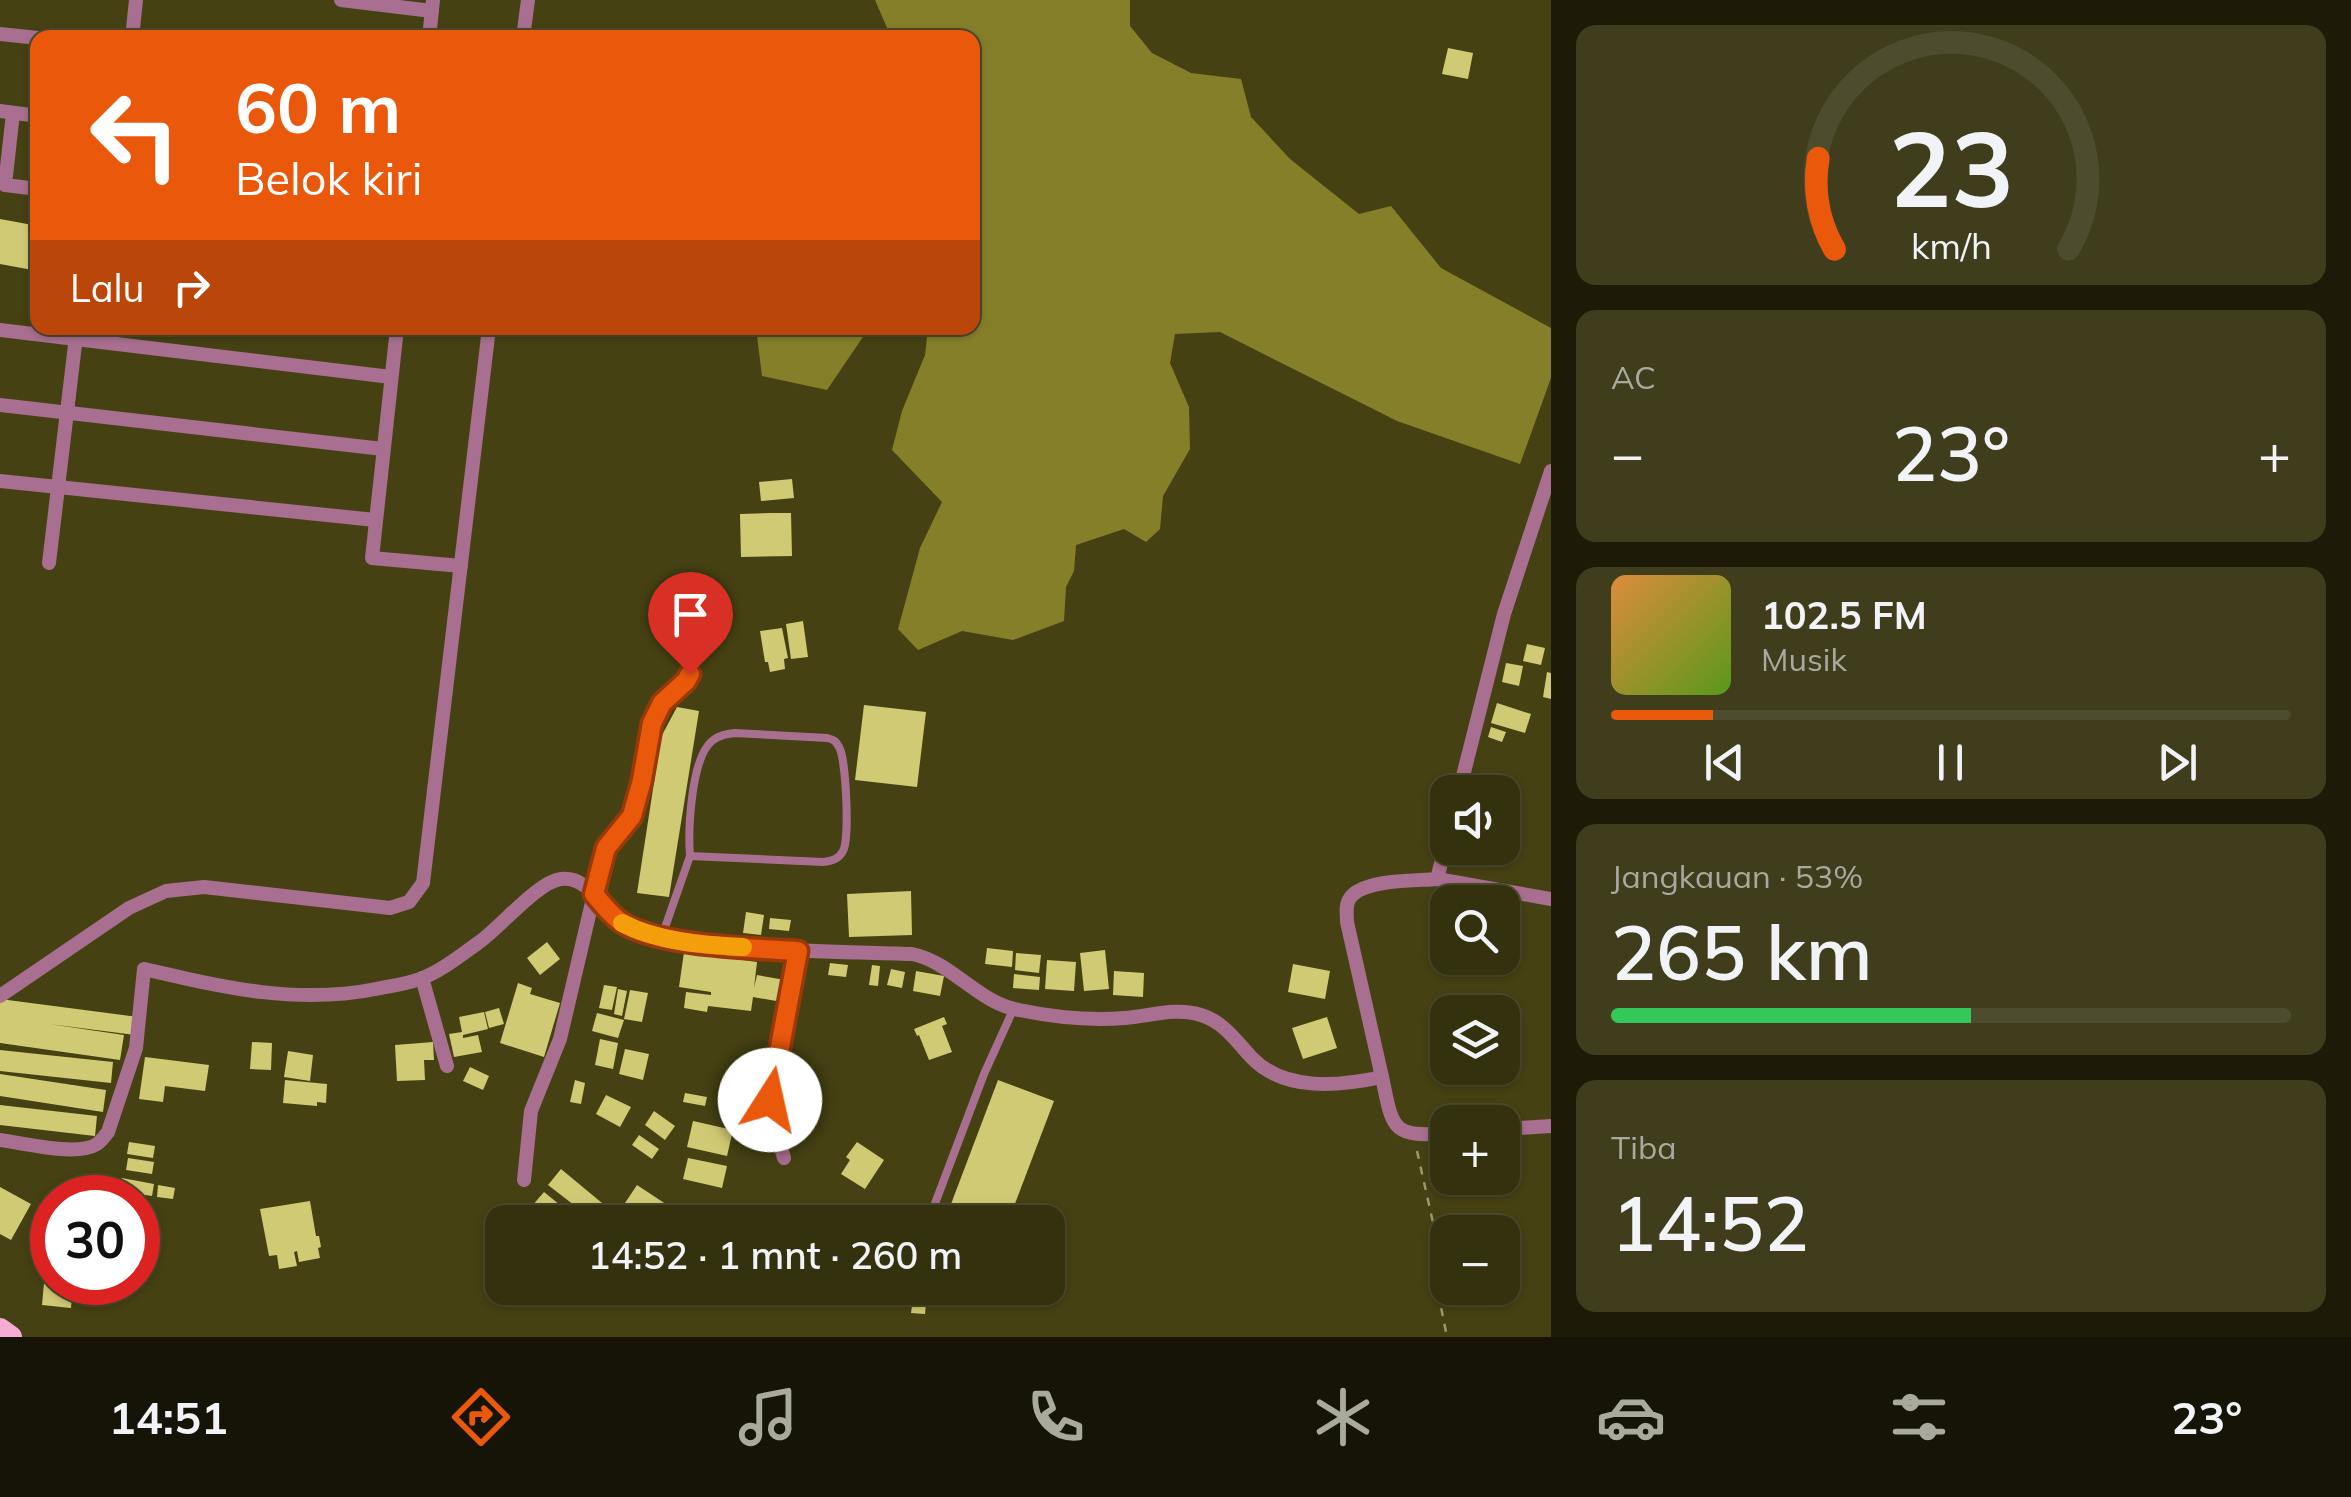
<!DOCTYPE html>
<html lang="id">
<meta charset="utf-8">
<style>
:root{--surface:#34310e;--page:#3f3d1c;--text:#f1f3f6;--muted:#a9a99e;--line:#4e4c2e;--accent:#ea580c}
body{margin:0;font-family:Mulish,sans-serif;background:var(--page);color:var(--text);height:100vh;display:flex;flex-direction:column;font-size:38px;white-space:nowrap}
*{box-sizing:border-box;margin:0}
p{font-size:32px;color:var(--muted)}
.icon{flex:none;width:55px;height:55px;fill:none;stroke:currentColor;stroke-width:2;stroke-linecap:round;stroke-linejoin:round}
.map{position:relative;flex:1;overflow:hidden}
.sheet{display:flex;flex-direction:column;gap:25px;padding:25px;background:#1d1b08;width:800px}
.sheet>*{flex:none}
.hud{position:absolute;left:30px;top:30px;width:950px;height:305px;border-radius:20px;box-shadow:0 2px 8px #0004,0 0 0 2px var(--line);background:#ea580c;color:#fff;overflow:hidden}
.controls{position:absolute;left:1430px;top:775px;display:grid;gap:20px}
.controls a{display:grid;place-items:center;width:90px;height:90px;border-radius:20px;background:var(--surface);box-shadow:0 2px 8px #0004,0 0 0 2px var(--line);font-size:50px}
.speed{position:absolute;left:30px;top:1175px;display:flex;gap:20px;font-size:50px;font-weight:700;text-align:center}
.speed>*{display:grid;place-content:center;width:130px;height:130px;border-radius:50%;background:var(--surface);box-shadow:0 2px 8px #0004,0 0 0 2px var(--line);line-height:1}
.speed .limit{border:15px solid #d22;background:#fff;color:#111}
.pin{position:absolute;display:grid;place-items:center;width:85px;height:85px;color:#fff;margin:-102px -42px;border-radius:50% 50% 50% 0;rotate:-45deg;box-shadow:0 0 10px #0007}
.pin .icon{rotate:45deg}
.me{position:absolute;width:110px;margin:-55px;rotate:10deg;stroke-linejoin:round;filter:drop-shadow(0 0 8px #0008)}
.turn{display:flex;align-items:center;gap:35px;height:210px;padding:0 40px;font-size:45px}
.turn .icon{width:130px;height:130px;stroke-width:2.5}
.turn b{display:block;font-size:70px;line-height:85px}
.then{display:flex;align-items:center;height:95px;padding:0 40px;background:#0003;gap:20px;font-size:38px}
.big{font-size:75px;font-weight:600;line-height:1.1}
.sheet .card{flex:1;display:flex;flex-direction:column;justify-content:center;gap:15px;min-width:0;padding:0 35px;border-radius:20px;background:var(--page)}
.sheet .dial{align-items:center;gap:0}
.dial svg{height:260px;overflow:visible;fill:none;stroke:var(--line);stroke-width:7;stroke-linecap:round;text-anchor:middle}
.dial text{fill:var(--text);stroke:none}
.song{display:flex;align-items:center;gap:30px}
.cover{width:120px;height:120px;border-radius:15px;background:linear-gradient(135deg,hsl(30 70% 55%),hsl(90 70% 35%))}
.played{height:10px;border-radius:5px;background:linear-gradient(90deg,var(--accent) 15%,var(--line) 15%)}
.keys{display:flex;justify-content:space-around;direction:ltr}
.heat{display:flex;justify-content:space-between;align-items:center;font-size:55px;direction:ltr}
.charge{height:15px;border-radius:8px;background:linear-gradient(90deg,#34c759 53%,var(--line) 0)}
.trip{position:absolute;left:485px;top:1205px;width:580px;height:100px;border-radius:20px;background:var(--surface);box-shadow:0 2px 8px #0004,0 0 0 2px var(--line);font-weight:600;line-height:100px;text-align:center}
.menu{display:flex;height:160px;justify-content:space-around;align-items:center;background:#151406;color:var(--muted)}
.menu .icon{width:70px;height:70px}
.menu .selected{color:var(--accent)}
.menu b{font-size:45px;color:var(--text)}
main{display:flex;flex:1;min-height:0}
.map>svg:first-child{display:block}
.water{fill:#867f2a}
.building{fill:#d1ca74}
.lines{fill:none;stroke-linecap:round;stroke-linejoin:round}
.path{stroke:#9b986c;stroke-width:2.5;stroke-dasharray:8 8;stroke-linecap:butt}
.service{stroke:#a96f90;stroke-width:8}
.minor{stroke:#a96f90;stroke-width:14}
.primary{stroke:#f5add6;stroke-width:22}
.route-casing{stroke:#983908;stroke-width:25}
.route{stroke:#ea580c;stroke-width:18}
.slow{stroke:#f59e0b;stroke-width:18}
</style>
<main>
<div class="map">
<svg width="1551" height="1337" viewBox="0 0 1551 1337">
<rect width="100%" height="100%" fill="#454113"/>
<g class="water">
<path d="M875 0H1130V26L1152 53 1191 73 1241 79 1251 117 1290 159 1359 214 1391 206 1441 268 1551 328V378L1520 464 1397 421 1220 332 1175 334 1170 363 1189 407 1190 449 1163 496 1160 529 1146 542 1124 529 1076 545 1074 571 1066 587 1064 621 1013 640 962 631 918 650 898 629 920 548 942 502 892 450 902 411 925 355 928 328H972V38L891 37Z"/>
<path d="M756 328H869L827 390 762 376Z"/>
</g>
<g class="building">
<path d="M1448 48 1473 53 1468 79 1442 74Z"/>
<path d="M0 219 38 226V271L0 264Z"/>
<path d="M792 479 794 498 761 501 759 482Z"/>
<path d="M771 513H791L792 556 741 557 740 514Z"/>
<path d="M803 621 808 657 791 659 786 624Z"/>
<path d="M782 628 788 658 784 659 785 669 770 672 768 662H765L760 631Z"/>
<path d="M1527 644 1545 648 1541 665 1523 661Z"/>
<path d="M1506 663 1523 666 1519 686 1502 682Z"/>
<path d="M1547 672 1551 673V699L1543 697Z"/>
<path d="M1497 703 1531 714 1525 733 1491 723Z"/>
<path d="M864 705 926 712 917 787 855 780Z"/>
<path d="M677 707 699 711 669 897 637 893 661 737Z"/>
<path d="M1491 727 1506 732 1502 742 1488 737Z"/>
<path d="M911 891 912 935 849 937 847 894Z"/>
<path d="M746 912 764 915 761 935 743 933Z"/>
<path d="M770 918 791 920 789 931 769 929Z"/>
<path d="M547 942 560 959 540 975 527 958Z"/>
<path d="M987 948 1013 951 1012 967 985 964Z"/>
<path d="M1105 950 1109 989 1084 991 1080 953Z"/>
<path d="M684 952 757 962 754 988 757 975 785 980 782 1002 753 997 751 1011 708 1006 707 1012 684 1008 686 992 711 995V992L679 987Z"/>
<path d="M1016 953 1041 955 1039 973 1015 970Z"/>
<path d="M1047 960 1076 962 1074 991 1045 989Z"/>
<path d="M830 963 848 965 846 977 828 975Z"/>
<path d="M1293 964 1330 971 1325 999 1288 992Z"/>
<path d="M872 965 880 966 878 986 869 985Z"/>
<path d="M891 969 905 972 902 988 887 985Z"/>
<path d="M916 971 944 976 940 996 913 991Z"/>
<path d="M1114 971 1144 973 1143 997 1113 995Z"/>
<path d="M1014 974 1040 977 1039 990 1013 988Z"/>
<path d="M518 983 532 988 530 994 560 1003 544 1057 500 1043Z"/>
<path d="M604 985 617 987 612 1010 599 1008Z"/>
<path d="M618 989 627 991 622 1016 614 1014Z"/>
<path d="M630 990 648 993 642 1022 624 1019Z"/>
<path d="M0 999 138 1017 135 1035 49 1024 124 1035 120 1060 0 1043Z"/>
<path d="M499 1008 504 1024 489 1028 485 1012Z"/>
<path d="M484 1012 488 1029 463 1035V1038L478 1035 482 1052 454 1057 449 1034 462 1032 459 1017Z"/>
<path d="M597 1013 624 1020 618 1038 592 1031Z"/>
<path d="M944 1017 947 1024 942 1026 952 1052 929 1060 919 1035 917 1036 914 1029Z"/>
<path d="M1327 1017 1337 1048 1303 1059 1292 1028Z"/>
<path d="M600 1039 618 1043 613 1069 595 1065Z"/>
<path d="M252 1042 272 1043 271 1070 250 1069Z"/>
<path d="M433 1042 434 1060H424L425 1080 397 1081 395 1045Z"/>
<path d="M625 1049 649 1054 643 1080 619 1074Z"/>
<path d="M0 1050 113 1062 111 1083 0 1071Z"/>
<path d="M288 1051 313 1055 310 1081 284 1077Z"/>
<path d="M145 1057 209 1065 205 1091 165 1086 163 1102 139 1099Z"/>
<path d="M470 1067 489 1076 483 1090 463 1081Z"/>
<path d="M0 1074 106 1090 103 1112 0 1096Z"/>
<path d="M285 1080 327 1084 326 1103 317 1102V1106L283 1103Z"/>
<path d="M575 1080 585 1083 581 1104 570 1102Z"/>
<path d="M998 1080 1054 1101 1008 1222H975L948 1212Z"/>
<path d="M685 1093 707 1097 705 1106 683 1102Z"/>
<path d="M606 1095 631 1107 620 1127 596 1114Z"/>
<path d="M0 1105 97 1116 95 1136 0 1125Z"/>
<path d="M654 1111 675 1126 665 1140 645 1125Z"/>
<path d="M693 1121 733 1130 727 1156 687 1147Z"/>
<path d="M639 1135 659 1149 652 1159 632 1145Z"/>
<path d="M129 1142 155 1146 153 1158 127 1154Z"/>
<path d="M857 1142 884 1160 865 1189 841 1174 850 1160 846 1157Z"/>
<path d="M128 1158 154 1162 152 1174 126 1170Z"/>
<path d="M688 1158 727 1166 722 1188 683 1179Z"/>
<path d="M561 1169 608 1208 596 1222 548 1185Z"/>
<path d="M122 1178 154 1184 152 1196 145 1195 142 1209 138 1208V1198H119Z"/>
<path d="M158 1185 175 1188 173 1199 157 1197Z"/>
<path d="M637 1185 693 1222H654L625 1203Z"/>
<path d="M0 1187 31 1204 11 1240 0 1234Z"/>
<path d="M544 1192 581 1222H552L532 1206Z"/>
<path d="M310 1201 316 1236H319L321 1247 318 1248 320 1258 299 1262 297 1251 294 1252 297 1266 279 1269 277 1255 269 1256 260 1209Z"/>
<path d="M621 1210 640 1222H612Z"/>
<path d="M43 1232H52V1252L42 1251Z"/>
<path d="M45 1272 52 1273V1282H73L71 1308 42 1305Z"/>
<path d="M914 1292 927 1294 925 1314 911 1313Z"/>
</g>
<g class="lines">
<path class="path" d="M1417 1151 1434 1227 1432 1262 1447 1337"/>
<g class="service">
<path d="M735 733 827 738C834 740 835 740 839 747 846 758 850 839 843 851 839 859 832 861 823 862L690 856C688 830 691 758 712 741 719 735 727 734 735 733Z"/>
<path d="M594 894 606 848 632 816 642 780 651 723 663 703 686 681 698 658 696 590"/>
<path d="M662 936 690 856"/>
<path d="M928 1222 984 1074 1013 1010"/>
</g>
<g class="minor">
<path d="M341 0 432 11"/>
<path d="M0 34 38 38"/>
<path d="M132 38 136 0"/>
<path d="M429 38 433 0"/>
<path d="M523 38 528 0"/>
<path d="M0 111 38 116"/>
<path d="M13 113 5 185 38 189"/>
<path d="M397 328 372 558 461 566"/>
<path d="M0 330 391 377"/>
<path d="M0 405 383 449"/>
<path d="M0 481 375 520"/>
<path d="M49 563 77 328"/>
<path d="M1459 792 1504 614 1551 471"/>
<path d="M1437 879 1551 899"/>
<path d="M422 978 447 1066"/>
<path d="M0 996 129 908 166 891 204 887 390 908 409 902 423 883 489 328"/>
<path d="M1382 1077 1347 922C1347 914 1345 905 1350 898 1363 879 1415 881 1437 879L1448 836"/>
<path d="M1502 1129 1551 1126"/>
<path d="M0 1140C23 1143 77 1157 97 1144 101 1141 105 1136 108 1132L136 1048 144 969C222 987 296 1005 376 989 391 986 406 984 420 979 441 971 460 956 478 943 500 928 537 882 561 879 589 876 601 908 620 922 626 926 634 929 641 931 677 942 715 945 753 948 806 952 859 952 912 954 952 962 978 1003 1019 1010 1053 1017 1091 1021 1125 1018 1150 1016 1177 1007 1201 1015 1224 1022 1237 1042 1252 1058 1285 1092 1340 1086 1382 1077 1393 1128 1390 1138 1448 1133"/>
<path d="M784 1158 771 1113V1100L798 951"/>
<path d="M524 1180 531 1111 560 1039 594 894"/>
</g>
<path class="primary" d="M0 1329 11 1337"/>
</g>
<g class="lines">
<g class="route-casing">
<path id="route" d="M690 674 686 681 662 703 652 723 642 780 632 816 606 848 594 894C602 904 611 915 621 922 659 947 753 948 798 951L770 1100"/>
</g>
<use href="#route" class="route"/>
<path class="slow" d="M622 923C658 942 704 945 743 947"/>
</g>
</svg>
<div class="controls">
<a><svg class="icon" aria-label="sound" viewBox="0 0 24 24"><path d="M4 9h4l5-4v14l-5-4H4zM17 9q2 3 0 6"/></svg></a>
<a><svg class="icon" aria-label="search" viewBox="0 0 24 24"><circle cx="10" cy="10" r="6"/><path d="M15 15l6 6"/></svg></a>
<a><svg class="icon" aria-label="layers" viewBox="0 0 24 24"><path d="M12 4l9 5-9 5-9-5zM3 14l9 5 9-5"/></svg></a>
<a>+</a>
<a>−</a>
</div>
<div class="speed"><div class="limit">30</div></div>
<div class="pin" style="left:690px;top:674px;background:#d93025"><svg class="icon" aria-label="arrive" viewBox="0 0 24 24"><path d="M6 21V4h12l-3 4 3 4H6"/></svg></div>
<svg class="me" style="left:770px;top:1100px" viewBox="-20 -20 40 40"><circle r="19" fill="#fff"/><path d="M0-13L10 11 0 6-10 11z" fill="#ea580c"/></svg>
<div class="trip">14:52 · 1 mnt · 260 m</div>
<div class="hud">
<div class="turn"><svg class="icon" aria-label="left" viewBox="0 0 24 24"><path d="M17 20v-9H6M10 6l-5 5 5 5"/></svg><div><b>60 m</b>Belok kiri</div></div>
<div class="then">Lalu<svg class="icon" aria-label="right" viewBox="0 0 24 24"><path d="M7 20v-9h11M14 6l5 5-5 5"/></svg></div>
</div>
</div>
<section class="sheet">
<div class="card dial"><svg viewBox="0 0 100 80">
<path d="M14 69A42 42 0 1 1 86 69"/>
<path d="M14 69A42 42 0 0 1 9 41" stroke="#ea580c"/>
<text x="50" y="56" font-size="32" font-weight="700">23</text>
<text x="50" y="72" font-size="11">km/h</text>
</svg></div>
<div class="card"><p>AC</p>
<div class="heat"><a>−</a><b class="big">23°</b><a>+</a></div>
</div>
<div class="card">
<div class="song"><i class="cover"></i><div><b>102.5 FM</b><p>Musik</p></div></div>
<div class="played"></div>
<div class="keys"><svg class="icon" aria-label="previous" viewBox="0 0 24 24"><path d="M18 5L8 12l10 7zM5 5v14"/></svg><svg class="icon" aria-label="pause" viewBox="0 0 24 24"><path d="M8 5v14M16 5v14"/></svg><svg class="icon" aria-label="next" viewBox="0 0 24 24"><path d="M6 5l10 7-10 7zM19 5v14"/></svg></div>
</div>
<div class="card"><p>Jangkauan · 53%</p><b class="big">265 km</b><div class="charge"></div></div>
<div class="card"><p>Tiba</p><b class="big">14:52</b></div>
</section>
</main>
<nav class="menu">
<b>14:51</b>
<svg class="icon selected" aria-label="directions" viewBox="0 0 24 24"><path d="M12 3l9 9-9 9-9-9zM9 14v-3h6M13 9l2 2-2 2"/></svg>
<svg class="icon" aria-label="music" viewBox="0 0 24 24"><path d="M9 18V5l10-2v13"/><circle cx="6" cy="18" r="3"/><circle cx="16" cy="16" r="3"/></svg>
<svg class="icon" aria-label="phone" viewBox="0 0 24 24"><path d="M5 4h4l2 5-3 2q2 4 5 5l2-3 5 2v4C11 20 4 13 5 4z"/></svg>
<svg class="icon" aria-label="climate" viewBox="0 0 24 24"><path d="M12 3v18M4 7l16 10M4 17L20 7"/></svg>
<svg class="icon" aria-label="car" viewBox="0 0 24 24"><path d="M5 17H2v-5l4-1 3-4h7l3 4 3 1v5h-3M9 17h6M6 11h13"/><circle cx="7" cy="17" r="2"/><circle cx="17" cy="17" r="2"/></svg>
<svg class="icon" aria-label="filters" viewBox="0 0 24 24"><path d="M4 7h16M4 17h16"/><circle cx="9" cy="7" r="2"/><circle cx="15" cy="17" r="2"/></svg>
<b>23°</b>
</nav>
